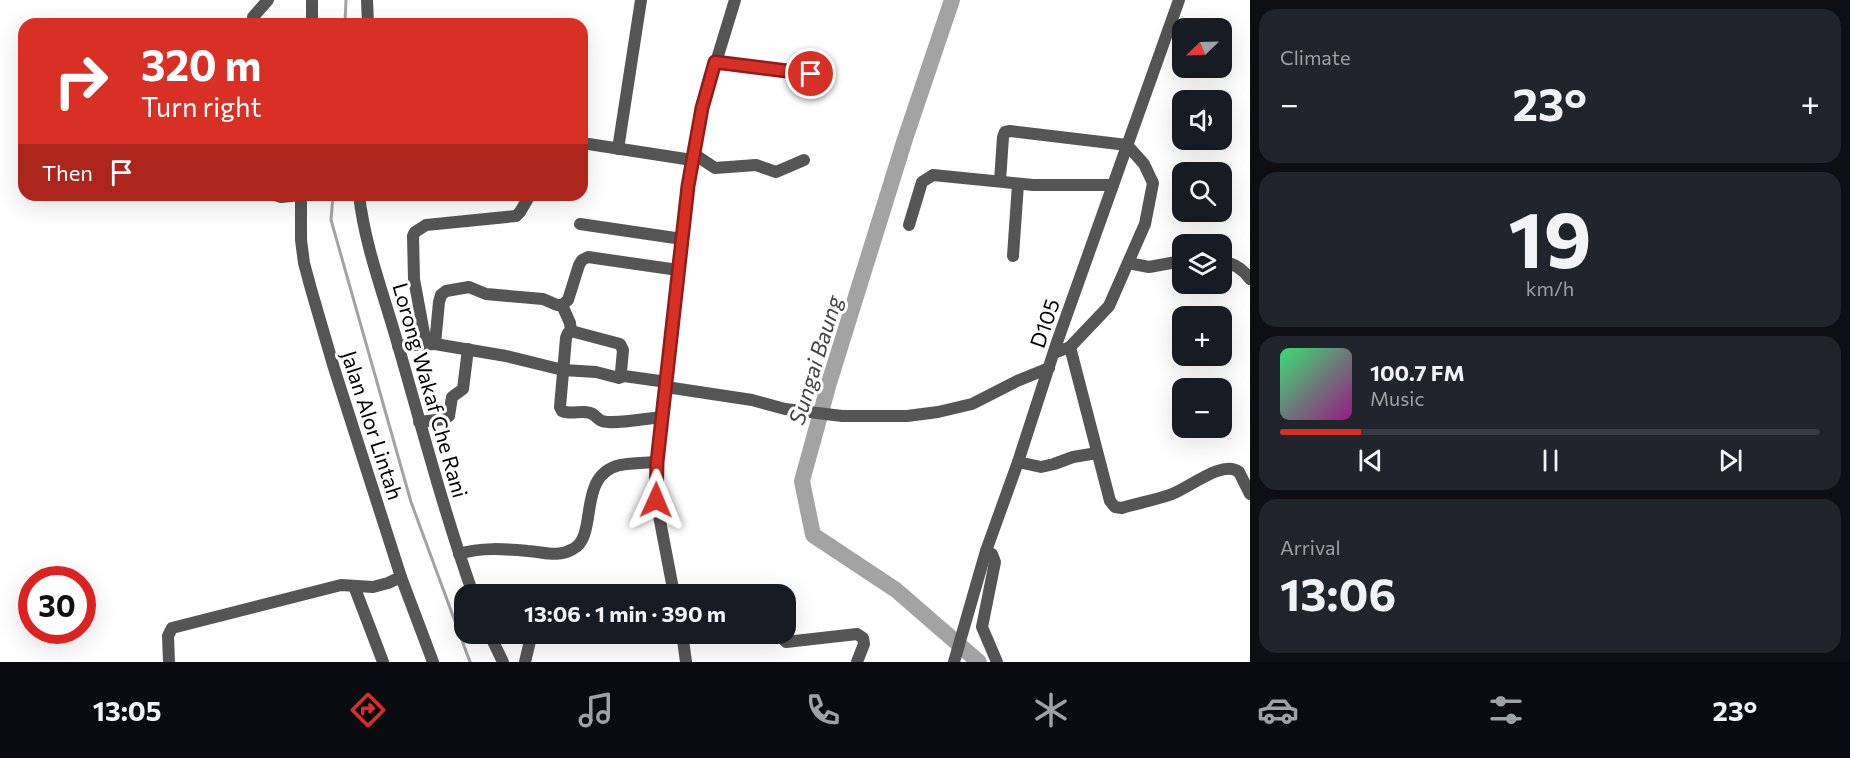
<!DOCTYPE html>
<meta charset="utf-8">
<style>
:root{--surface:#171b24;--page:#20242c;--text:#f1f3f6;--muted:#9ea1a6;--line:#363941;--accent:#d93025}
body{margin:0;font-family:Commissioner,sans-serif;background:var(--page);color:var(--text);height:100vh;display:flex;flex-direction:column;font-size:22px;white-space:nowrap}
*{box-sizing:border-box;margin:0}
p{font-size:20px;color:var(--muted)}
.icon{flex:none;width:33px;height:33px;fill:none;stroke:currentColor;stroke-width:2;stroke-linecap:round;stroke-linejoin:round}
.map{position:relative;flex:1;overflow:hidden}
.side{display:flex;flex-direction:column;gap:9px;padding:9px;background:#0d0f14;width:600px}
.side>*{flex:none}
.hud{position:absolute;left:18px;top:18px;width:570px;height:183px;border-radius:18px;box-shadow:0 6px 24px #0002;background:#d93025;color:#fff;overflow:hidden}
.needle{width:39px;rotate:247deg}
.controls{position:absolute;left:1172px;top:18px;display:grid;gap:12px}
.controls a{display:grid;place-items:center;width:60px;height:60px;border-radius:12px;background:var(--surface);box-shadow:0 6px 24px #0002;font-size:30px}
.speed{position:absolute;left:18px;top:566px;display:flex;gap:12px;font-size:30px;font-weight:700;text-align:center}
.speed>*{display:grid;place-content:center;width:78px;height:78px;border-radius:50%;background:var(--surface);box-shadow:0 6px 24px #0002;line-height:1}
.speed .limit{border:9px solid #d22;background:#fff;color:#111}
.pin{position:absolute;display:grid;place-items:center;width:51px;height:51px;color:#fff;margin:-26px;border:3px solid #fff;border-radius:50%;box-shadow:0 2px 6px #0007}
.me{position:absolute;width:66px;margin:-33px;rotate:1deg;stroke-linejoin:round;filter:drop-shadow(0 0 4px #0008)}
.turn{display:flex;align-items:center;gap:21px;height:126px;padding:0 24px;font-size:27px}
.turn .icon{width:78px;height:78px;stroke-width:2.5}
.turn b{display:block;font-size:42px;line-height:51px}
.then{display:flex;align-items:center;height:57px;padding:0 24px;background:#0003;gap:12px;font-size:22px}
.big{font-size:45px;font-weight:700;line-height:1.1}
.side .tile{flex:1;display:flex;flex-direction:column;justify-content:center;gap:9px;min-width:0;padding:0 21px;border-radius:18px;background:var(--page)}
.side .dial{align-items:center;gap:0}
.dial b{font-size:78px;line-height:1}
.song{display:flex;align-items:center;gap:18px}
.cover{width:72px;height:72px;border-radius:9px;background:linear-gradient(135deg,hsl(140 70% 55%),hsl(310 70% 35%))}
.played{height:6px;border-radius:3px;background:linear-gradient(90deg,var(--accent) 15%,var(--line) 15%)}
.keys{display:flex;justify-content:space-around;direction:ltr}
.heat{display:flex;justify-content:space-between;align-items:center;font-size:33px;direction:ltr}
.trip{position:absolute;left:454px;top:584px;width:342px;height:60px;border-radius:18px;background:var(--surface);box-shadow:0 6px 24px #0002;font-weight:700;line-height:60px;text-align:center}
.menu{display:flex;height:96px;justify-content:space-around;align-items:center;background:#090b0e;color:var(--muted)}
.menu .icon{width:42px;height:42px}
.menu .on{color:var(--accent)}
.menu b{font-size:27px;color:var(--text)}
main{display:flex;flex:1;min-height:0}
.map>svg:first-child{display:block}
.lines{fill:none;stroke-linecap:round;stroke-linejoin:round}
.stream{stroke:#a3a3a3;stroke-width:3}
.river{stroke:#a3a3a3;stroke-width:16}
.minor{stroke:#555;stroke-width:12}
.route-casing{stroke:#8d1f18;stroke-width:15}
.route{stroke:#d93025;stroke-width:10}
.labels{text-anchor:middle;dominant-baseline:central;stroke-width:6;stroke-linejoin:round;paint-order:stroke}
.street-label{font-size:21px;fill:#000;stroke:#fff}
.water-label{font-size:22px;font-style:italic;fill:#444;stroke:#fff}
</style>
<main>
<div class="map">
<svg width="1250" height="662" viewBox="0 0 1250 662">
<rect width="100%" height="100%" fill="#fff"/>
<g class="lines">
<g class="stream">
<path d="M345 24 346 0"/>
<path d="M333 195 331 220 411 502 470 662"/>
</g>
<path class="river" d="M952 0 905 139 829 383 802 481 813 535 896 590 979 662"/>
<g class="minor">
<path d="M312 0V24"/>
<path d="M367 0 368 24"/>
<path d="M254 24 253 17 268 0"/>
<path d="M715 62 809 73 814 78"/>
<path d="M582 143 692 160"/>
<path d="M618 149 641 0"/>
<path d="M694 154 715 168 756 165 776 172 804 160"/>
<path d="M1000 181 1003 137 1005 132 1010 131 1127 145 1144 164 1153 183 1145 224 1109 306 1070 347 1054 353"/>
<path d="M275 195 281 197 301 195V240L304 263 311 289 334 368 401 577 433 662"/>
<path d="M359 195C365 247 384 295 398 345 422 428 444 512 473 594"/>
<path d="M580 224 682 239"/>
<path d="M909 225 922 182 933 175 1033 185H1113"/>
<path d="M1013 256 1018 184"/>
<path d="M1221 261C1234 263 1243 269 1250 279"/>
<path d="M1128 263 1149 267 1182 261"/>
<path d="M562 305 570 323 571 331 568 333 566 338 560 407 562 411C571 415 581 410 590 413 595 414 597 419 602 421 615 425 648 418 663 417"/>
<path d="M571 331 620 344 623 350 621 372 624 376 667 382"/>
<path d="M426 344 414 279 413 236 415 232 426 225 516 216 520 212 530 195"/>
<path d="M435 344 506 356 563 370 596 372 619 378 624 376"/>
<path d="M398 346 435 344 439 302 441 295 446 291 469 287 486 294 543 299 557 305H562L568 300 579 265 582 260 588 257 678 270"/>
<path d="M1070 347 1110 501 1115 507 1122 508C1138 503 1156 500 1172 494 1189 488 1223 459 1239 472L1250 494"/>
<path d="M666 387 752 400 785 409 842 416H907L938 412 972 404 1017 381 1049 368"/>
<path d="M419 422 445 419 449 416 452 397 463 389 468 349"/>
<path d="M1018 462 1041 467 1054 464 1073 457 1097 453"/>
<path d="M986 551 992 554 995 562 982 627 997 662"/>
<path d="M459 554C480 547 506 549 528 551 545 552 557 558 573 549 599 536 576 475 620 465 631 463 645 463 657 462"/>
<path d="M354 586 383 662"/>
<path d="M674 594 656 500 657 462 688 186 702 108 735 0"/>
<path d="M489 633 503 662"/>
<path d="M682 633 686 662"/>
<path d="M778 633 786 642 857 634 863 638 864 644 857 662"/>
<path d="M683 640 697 633"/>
<path d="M169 662 168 636 172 628 341 585 373 587 388 583 401 577"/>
<path d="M525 662 532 633"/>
<path d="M954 662 986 551 1018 462 1056 345 1179 0"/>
</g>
</g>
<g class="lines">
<g class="route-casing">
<path id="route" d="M656 500 657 462 688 186 702 108 715 62 811 74"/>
</g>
<use href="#route" class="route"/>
</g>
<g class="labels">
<g class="street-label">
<text transform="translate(1044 323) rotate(-71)">D105</text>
<text transform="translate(431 390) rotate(74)">Lorong Wakaf Che Rani</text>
<text transform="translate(373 425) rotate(72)">Jalan Alor Lintah</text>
</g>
<g class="water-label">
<text transform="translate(815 360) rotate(-73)">Sungai Baung</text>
</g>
</g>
</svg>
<div class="controls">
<a><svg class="needle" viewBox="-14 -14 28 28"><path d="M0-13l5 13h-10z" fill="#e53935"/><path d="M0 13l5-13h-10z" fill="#9ea1a6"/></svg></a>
<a><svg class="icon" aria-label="sound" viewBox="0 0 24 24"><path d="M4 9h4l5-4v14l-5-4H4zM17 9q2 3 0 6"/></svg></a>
<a><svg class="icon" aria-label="search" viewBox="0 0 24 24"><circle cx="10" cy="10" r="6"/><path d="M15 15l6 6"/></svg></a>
<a><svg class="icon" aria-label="layers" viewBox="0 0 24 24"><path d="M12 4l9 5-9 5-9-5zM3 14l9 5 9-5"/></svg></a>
<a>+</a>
<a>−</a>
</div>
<div class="speed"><div class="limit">30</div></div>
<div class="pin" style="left:811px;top:74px;background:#d93025"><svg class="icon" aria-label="arrive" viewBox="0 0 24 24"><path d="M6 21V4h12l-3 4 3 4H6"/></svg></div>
<svg class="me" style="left:656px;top:500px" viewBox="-20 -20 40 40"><path d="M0-17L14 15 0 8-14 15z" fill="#d93025" stroke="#fff" stroke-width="4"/></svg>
<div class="trip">13:06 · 1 min · 390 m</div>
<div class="hud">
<div class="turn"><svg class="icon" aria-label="right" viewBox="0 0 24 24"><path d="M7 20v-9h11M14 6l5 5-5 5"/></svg><div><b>320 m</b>Turn right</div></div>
<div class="then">Then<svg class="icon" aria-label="arrive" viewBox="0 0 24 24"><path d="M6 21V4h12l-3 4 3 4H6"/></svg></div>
</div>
</div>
<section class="side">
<div class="tile"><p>Climate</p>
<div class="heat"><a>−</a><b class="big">23°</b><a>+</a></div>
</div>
<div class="tile dial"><b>19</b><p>km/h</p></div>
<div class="tile">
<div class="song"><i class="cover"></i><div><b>100.7 FM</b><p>Music</p></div></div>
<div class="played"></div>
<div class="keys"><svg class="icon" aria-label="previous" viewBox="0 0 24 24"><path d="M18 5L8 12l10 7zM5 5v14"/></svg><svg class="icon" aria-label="pause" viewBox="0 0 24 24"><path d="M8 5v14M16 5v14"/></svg><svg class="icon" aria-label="next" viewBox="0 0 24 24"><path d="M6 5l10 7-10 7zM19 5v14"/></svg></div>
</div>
<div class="tile"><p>Arrival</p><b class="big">13:06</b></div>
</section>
</main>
<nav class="menu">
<b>13:05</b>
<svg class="icon on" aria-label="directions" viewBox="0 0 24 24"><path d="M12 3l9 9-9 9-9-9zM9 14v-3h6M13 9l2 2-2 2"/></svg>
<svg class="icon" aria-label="music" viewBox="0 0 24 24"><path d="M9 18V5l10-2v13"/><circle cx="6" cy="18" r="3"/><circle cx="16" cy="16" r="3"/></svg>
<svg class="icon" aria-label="phone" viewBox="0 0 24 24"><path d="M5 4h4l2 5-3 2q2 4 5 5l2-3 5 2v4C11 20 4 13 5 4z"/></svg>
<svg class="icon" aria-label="climate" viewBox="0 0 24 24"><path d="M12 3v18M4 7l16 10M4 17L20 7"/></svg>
<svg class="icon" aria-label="car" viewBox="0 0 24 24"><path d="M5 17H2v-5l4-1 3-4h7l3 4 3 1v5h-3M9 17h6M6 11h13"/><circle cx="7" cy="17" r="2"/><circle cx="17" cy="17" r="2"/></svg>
<svg class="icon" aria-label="filters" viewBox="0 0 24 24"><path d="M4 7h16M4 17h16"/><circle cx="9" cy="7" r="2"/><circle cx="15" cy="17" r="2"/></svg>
<b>23°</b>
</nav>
